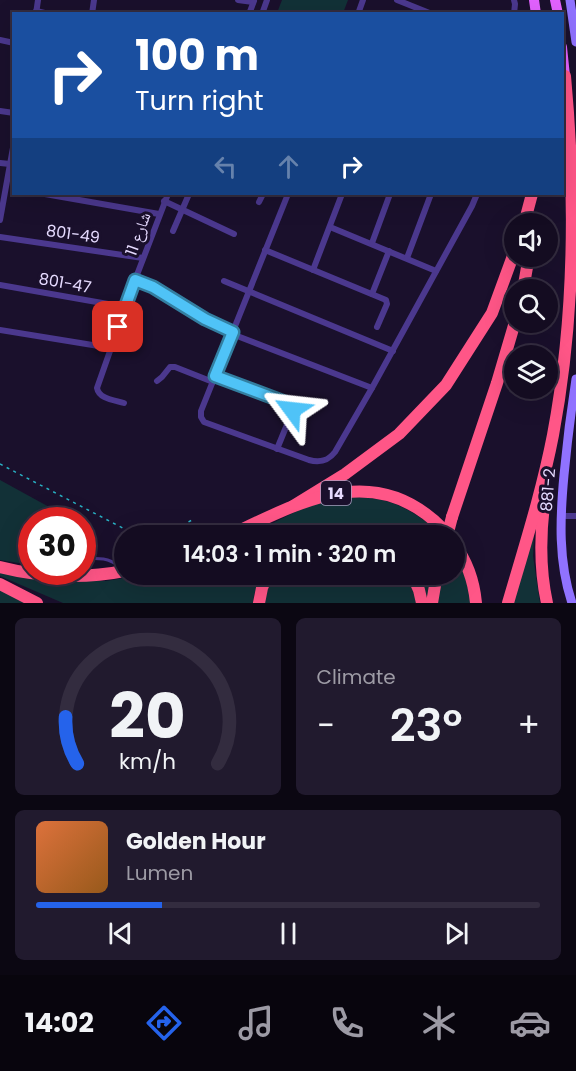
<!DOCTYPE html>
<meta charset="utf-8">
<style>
:root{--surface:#140c21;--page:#211a2e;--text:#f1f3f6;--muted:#9d9ba5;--line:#332c3f;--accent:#2563eb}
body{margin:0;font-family:Poppins,"Noto Naskh Arabic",sans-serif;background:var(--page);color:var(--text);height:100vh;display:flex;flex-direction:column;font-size:22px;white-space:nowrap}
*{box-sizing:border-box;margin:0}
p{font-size:20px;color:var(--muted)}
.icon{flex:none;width:33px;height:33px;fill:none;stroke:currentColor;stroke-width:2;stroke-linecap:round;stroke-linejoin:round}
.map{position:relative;height:603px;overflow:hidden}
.panel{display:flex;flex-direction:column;gap:15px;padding:15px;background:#0b0712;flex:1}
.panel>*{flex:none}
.top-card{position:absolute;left:12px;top:12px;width:552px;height:183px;border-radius:0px;box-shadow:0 6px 24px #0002,0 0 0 2px var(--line);background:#1a4fa0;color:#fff;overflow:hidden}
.fabs{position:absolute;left:504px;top:213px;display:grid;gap:12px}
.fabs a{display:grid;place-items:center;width:54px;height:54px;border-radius:50%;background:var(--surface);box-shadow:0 6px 24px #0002,0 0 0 2px var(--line);font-size:30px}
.speed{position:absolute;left:18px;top:507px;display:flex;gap:12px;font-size:30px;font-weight:700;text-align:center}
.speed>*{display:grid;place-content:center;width:78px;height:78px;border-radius:50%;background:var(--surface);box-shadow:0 6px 24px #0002,0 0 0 2px var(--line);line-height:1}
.speed .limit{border:9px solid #d22;background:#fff;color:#111}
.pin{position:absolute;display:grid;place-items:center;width:51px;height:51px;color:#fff;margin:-26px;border-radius:12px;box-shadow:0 3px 9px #0006}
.me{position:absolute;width:66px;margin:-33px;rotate:300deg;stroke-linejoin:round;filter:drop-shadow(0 0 4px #0008)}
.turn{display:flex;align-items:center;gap:21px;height:126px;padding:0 24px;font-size:27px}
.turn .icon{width:78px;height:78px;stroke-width:2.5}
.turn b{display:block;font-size:42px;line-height:51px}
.lanes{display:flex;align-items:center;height:57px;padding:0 24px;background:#0003;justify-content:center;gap:30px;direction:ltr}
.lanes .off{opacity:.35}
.big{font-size:45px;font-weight:600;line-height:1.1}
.panel .widget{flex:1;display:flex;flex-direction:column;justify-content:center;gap:9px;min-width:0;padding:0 21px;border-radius:9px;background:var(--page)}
.panel .dial{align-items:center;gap:0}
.dial svg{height:156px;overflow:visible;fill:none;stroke:var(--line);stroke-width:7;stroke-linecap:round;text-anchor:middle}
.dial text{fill:var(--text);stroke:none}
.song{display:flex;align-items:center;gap:18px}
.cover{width:72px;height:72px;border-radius:9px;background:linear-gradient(135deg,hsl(20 70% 55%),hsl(30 70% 35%))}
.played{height:6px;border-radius:3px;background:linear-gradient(90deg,var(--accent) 25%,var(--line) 25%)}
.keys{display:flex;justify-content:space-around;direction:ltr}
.heat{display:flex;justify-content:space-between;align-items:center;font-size:33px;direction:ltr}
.panel .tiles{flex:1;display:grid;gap:15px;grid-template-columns:1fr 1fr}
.widget:last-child{grid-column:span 2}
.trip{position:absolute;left:114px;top:525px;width:351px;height:60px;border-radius:30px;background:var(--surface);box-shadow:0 6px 24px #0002,0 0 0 2px var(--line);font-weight:600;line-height:60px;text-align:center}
.tabs{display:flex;height:96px;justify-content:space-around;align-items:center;background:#08050d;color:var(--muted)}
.tabs .icon{width:42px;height:42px}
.tabs .active{color:var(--accent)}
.tabs b{font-size:27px;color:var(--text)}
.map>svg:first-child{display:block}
.green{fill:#123137}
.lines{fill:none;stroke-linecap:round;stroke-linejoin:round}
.path{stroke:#29b1c4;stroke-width:1.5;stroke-dasharray:3 4.5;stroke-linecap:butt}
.lane{stroke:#4b388e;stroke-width:3}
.street{stroke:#4b388e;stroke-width:6}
.secondary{stroke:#9072ff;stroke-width:9}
.primary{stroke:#e262ff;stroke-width:10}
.highway{stroke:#ff5687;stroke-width:12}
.highway-bridge{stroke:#ff5687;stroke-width:12}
.route-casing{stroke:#337fa1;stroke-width:15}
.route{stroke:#4fc3f7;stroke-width:10}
.labels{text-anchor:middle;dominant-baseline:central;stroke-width:6;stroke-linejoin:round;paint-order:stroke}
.shield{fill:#1a102c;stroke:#a99ec0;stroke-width:1.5}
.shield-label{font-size:15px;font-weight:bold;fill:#e6dbff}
.street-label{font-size:16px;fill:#e6dbff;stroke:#1a102c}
</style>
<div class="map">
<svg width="576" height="603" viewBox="0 0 576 603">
<rect width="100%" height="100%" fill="#1a102c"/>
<g class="green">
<path d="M282 0H348L343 13H277Z"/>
<path d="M0 480 71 519 70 520H32L31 565 0 560Z"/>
<path d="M351 497C393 497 412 510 443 535H379L351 527 334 526 318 529 301 535 247 536 303 508 324 501Z"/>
<path d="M535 516 533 556 540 603H512Z"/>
<path d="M455 550 460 558 472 603H429L418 575 454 574Z"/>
<path d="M0 572 70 581H106L148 574 261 575 254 595 253 603H63L0 576Z"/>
<path d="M274 574 406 575 415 595 416 603H264L270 582Z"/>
<path d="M0 590 27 603H0Z"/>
</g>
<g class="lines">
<g class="path">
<path d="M0 464 138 536"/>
<path d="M162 536 194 519"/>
</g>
<path class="lane" d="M82 559C99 558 107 557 121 567"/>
<g class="street">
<path d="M238 0 253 2"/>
<path d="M397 0 432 14"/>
<path d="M514 0 515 4 514 14"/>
<path d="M36 11 49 14"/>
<path d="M36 14 38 0"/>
<path d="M92 14 94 0"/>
<path d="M249 14 254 1"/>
<path d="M262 14 267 0"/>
<path d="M358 14 363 0"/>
<path d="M0 40 14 43"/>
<path d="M0 111 14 113"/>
<path d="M0 163 10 164"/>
<path d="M45 194 159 214"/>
<path d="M288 194 201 411V417L204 422 309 460C320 463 328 461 335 452L372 388 472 206 477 194"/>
<path d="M164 201 234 234"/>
<path d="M259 202 263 194"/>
<path d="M0 220 14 142"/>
<path d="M330 227 436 271"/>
<path d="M173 231 189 194"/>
<path d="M0 237 143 258"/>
<path d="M372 243 390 194"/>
<path d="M265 250 386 300 387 304 377 327"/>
<path d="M407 258 431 194"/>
<path d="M313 270 342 194"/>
<path d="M135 280 153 287 205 319 233 332"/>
<path d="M224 281 393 351"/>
<path d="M0 285 125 307"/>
<path d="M372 294 389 251"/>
<path d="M0 330 111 348"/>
<path d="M232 334 372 388"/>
<path d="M215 376 290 404 293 410 277 449"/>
<path d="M157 381 162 377 170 367H175L213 382"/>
<path d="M124 403C114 400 99 399 97 388L135 280 168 194"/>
<path d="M561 516H576"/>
</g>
<g class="secondary">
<path d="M570 0 576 42"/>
<path d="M572 603C558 561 560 518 564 475 567 443 571 411 576 379"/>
</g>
<g class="primary">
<path d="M534 0 536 14"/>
<path d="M555 0 558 14"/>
<path d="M562 47 565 76"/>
</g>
<g class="highway">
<path d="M524 224 532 194"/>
<path d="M523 290 529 256"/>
<path d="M545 497C540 533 539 567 547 603"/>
<path d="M293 506 345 474 399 434 446 385 492 313 514 253"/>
<path d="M452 517 497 383 515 322"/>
<path d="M228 536C300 502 375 459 443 529"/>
<path d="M315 536 340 532 363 536"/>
<path d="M454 544C467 561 474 582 476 603"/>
<path d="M0 567C39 577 85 579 124 571"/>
<path d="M412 574 419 590 422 603"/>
<path d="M0 584 37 603"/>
<path d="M259 603 262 588 268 574"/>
<path d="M432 603 437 574"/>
<path d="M508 603C524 548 542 492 553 435 575 318 576 195 565 76"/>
</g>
<path class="highway-bridge" d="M447 536 452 517"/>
</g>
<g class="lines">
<g class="route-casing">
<path id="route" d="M118 327 135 280 153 287 205 319 233 332 215 376 290 404 292 410"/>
</g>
<use href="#route" class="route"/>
</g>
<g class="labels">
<rect class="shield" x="321" y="481" width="30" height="24" rx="4.5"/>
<g class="shield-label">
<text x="336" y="493">14</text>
</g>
<g class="street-label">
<text transform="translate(73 234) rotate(8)">801-49</text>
<text transform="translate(138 234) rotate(-70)">شارع 11</text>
<text transform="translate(65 283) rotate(10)">801-47</text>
<text transform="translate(548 490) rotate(-85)">881-2</text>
</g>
</g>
</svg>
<div class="fabs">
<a><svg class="icon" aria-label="sound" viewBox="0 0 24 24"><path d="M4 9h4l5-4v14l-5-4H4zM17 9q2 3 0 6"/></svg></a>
<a><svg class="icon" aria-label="search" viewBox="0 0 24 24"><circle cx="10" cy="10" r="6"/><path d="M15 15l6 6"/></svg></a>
<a><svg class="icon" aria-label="layers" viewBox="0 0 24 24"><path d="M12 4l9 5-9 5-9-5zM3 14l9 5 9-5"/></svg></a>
</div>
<div class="speed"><div class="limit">30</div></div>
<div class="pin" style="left:118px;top:327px;background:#d93025"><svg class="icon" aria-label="arrive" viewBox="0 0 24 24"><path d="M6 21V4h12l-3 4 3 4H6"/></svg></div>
<svg class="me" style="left:292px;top:410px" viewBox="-20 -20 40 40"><path d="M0-17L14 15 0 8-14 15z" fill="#4fc3f7" stroke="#fff" stroke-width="4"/></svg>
<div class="trip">14:03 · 1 min · 320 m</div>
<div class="top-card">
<div class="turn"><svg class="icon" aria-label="right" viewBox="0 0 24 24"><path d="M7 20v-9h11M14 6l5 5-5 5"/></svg><div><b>100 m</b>Turn right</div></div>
<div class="lanes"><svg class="icon off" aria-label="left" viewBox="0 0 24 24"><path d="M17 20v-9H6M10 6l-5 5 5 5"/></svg><svg class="icon off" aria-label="ahead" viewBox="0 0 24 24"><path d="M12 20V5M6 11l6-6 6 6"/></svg><svg class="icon" aria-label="right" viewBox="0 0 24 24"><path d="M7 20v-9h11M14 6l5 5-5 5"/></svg></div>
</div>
</div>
<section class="panel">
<div class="tiles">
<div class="widget dial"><svg viewBox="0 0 100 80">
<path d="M14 69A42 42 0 1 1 86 69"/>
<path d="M14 69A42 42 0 0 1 8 45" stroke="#2563eb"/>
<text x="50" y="56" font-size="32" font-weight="700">20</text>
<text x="50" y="72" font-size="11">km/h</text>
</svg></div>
<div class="widget"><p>Climate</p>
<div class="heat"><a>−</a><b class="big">23°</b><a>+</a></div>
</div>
<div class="widget">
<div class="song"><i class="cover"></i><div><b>Golden Hour</b><p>Lumen</p></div></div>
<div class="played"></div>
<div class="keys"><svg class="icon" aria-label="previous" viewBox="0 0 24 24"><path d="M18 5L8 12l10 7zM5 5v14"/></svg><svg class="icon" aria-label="pause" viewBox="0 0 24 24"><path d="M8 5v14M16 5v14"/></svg><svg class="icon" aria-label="next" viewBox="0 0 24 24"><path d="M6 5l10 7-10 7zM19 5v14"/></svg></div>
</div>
</div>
</section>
<nav class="tabs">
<b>14:02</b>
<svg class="icon active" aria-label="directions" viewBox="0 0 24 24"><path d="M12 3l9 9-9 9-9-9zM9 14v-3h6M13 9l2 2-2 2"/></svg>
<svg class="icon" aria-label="music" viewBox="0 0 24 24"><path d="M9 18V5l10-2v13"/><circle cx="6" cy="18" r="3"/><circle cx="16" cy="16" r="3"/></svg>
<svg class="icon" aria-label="phone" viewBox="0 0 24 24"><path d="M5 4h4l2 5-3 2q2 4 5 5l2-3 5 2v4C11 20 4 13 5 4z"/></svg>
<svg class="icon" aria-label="climate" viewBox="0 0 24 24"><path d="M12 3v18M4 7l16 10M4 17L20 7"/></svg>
<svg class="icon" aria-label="car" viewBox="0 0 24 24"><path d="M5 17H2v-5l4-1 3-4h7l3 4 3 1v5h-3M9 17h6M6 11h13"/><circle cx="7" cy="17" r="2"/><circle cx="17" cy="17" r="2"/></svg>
</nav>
